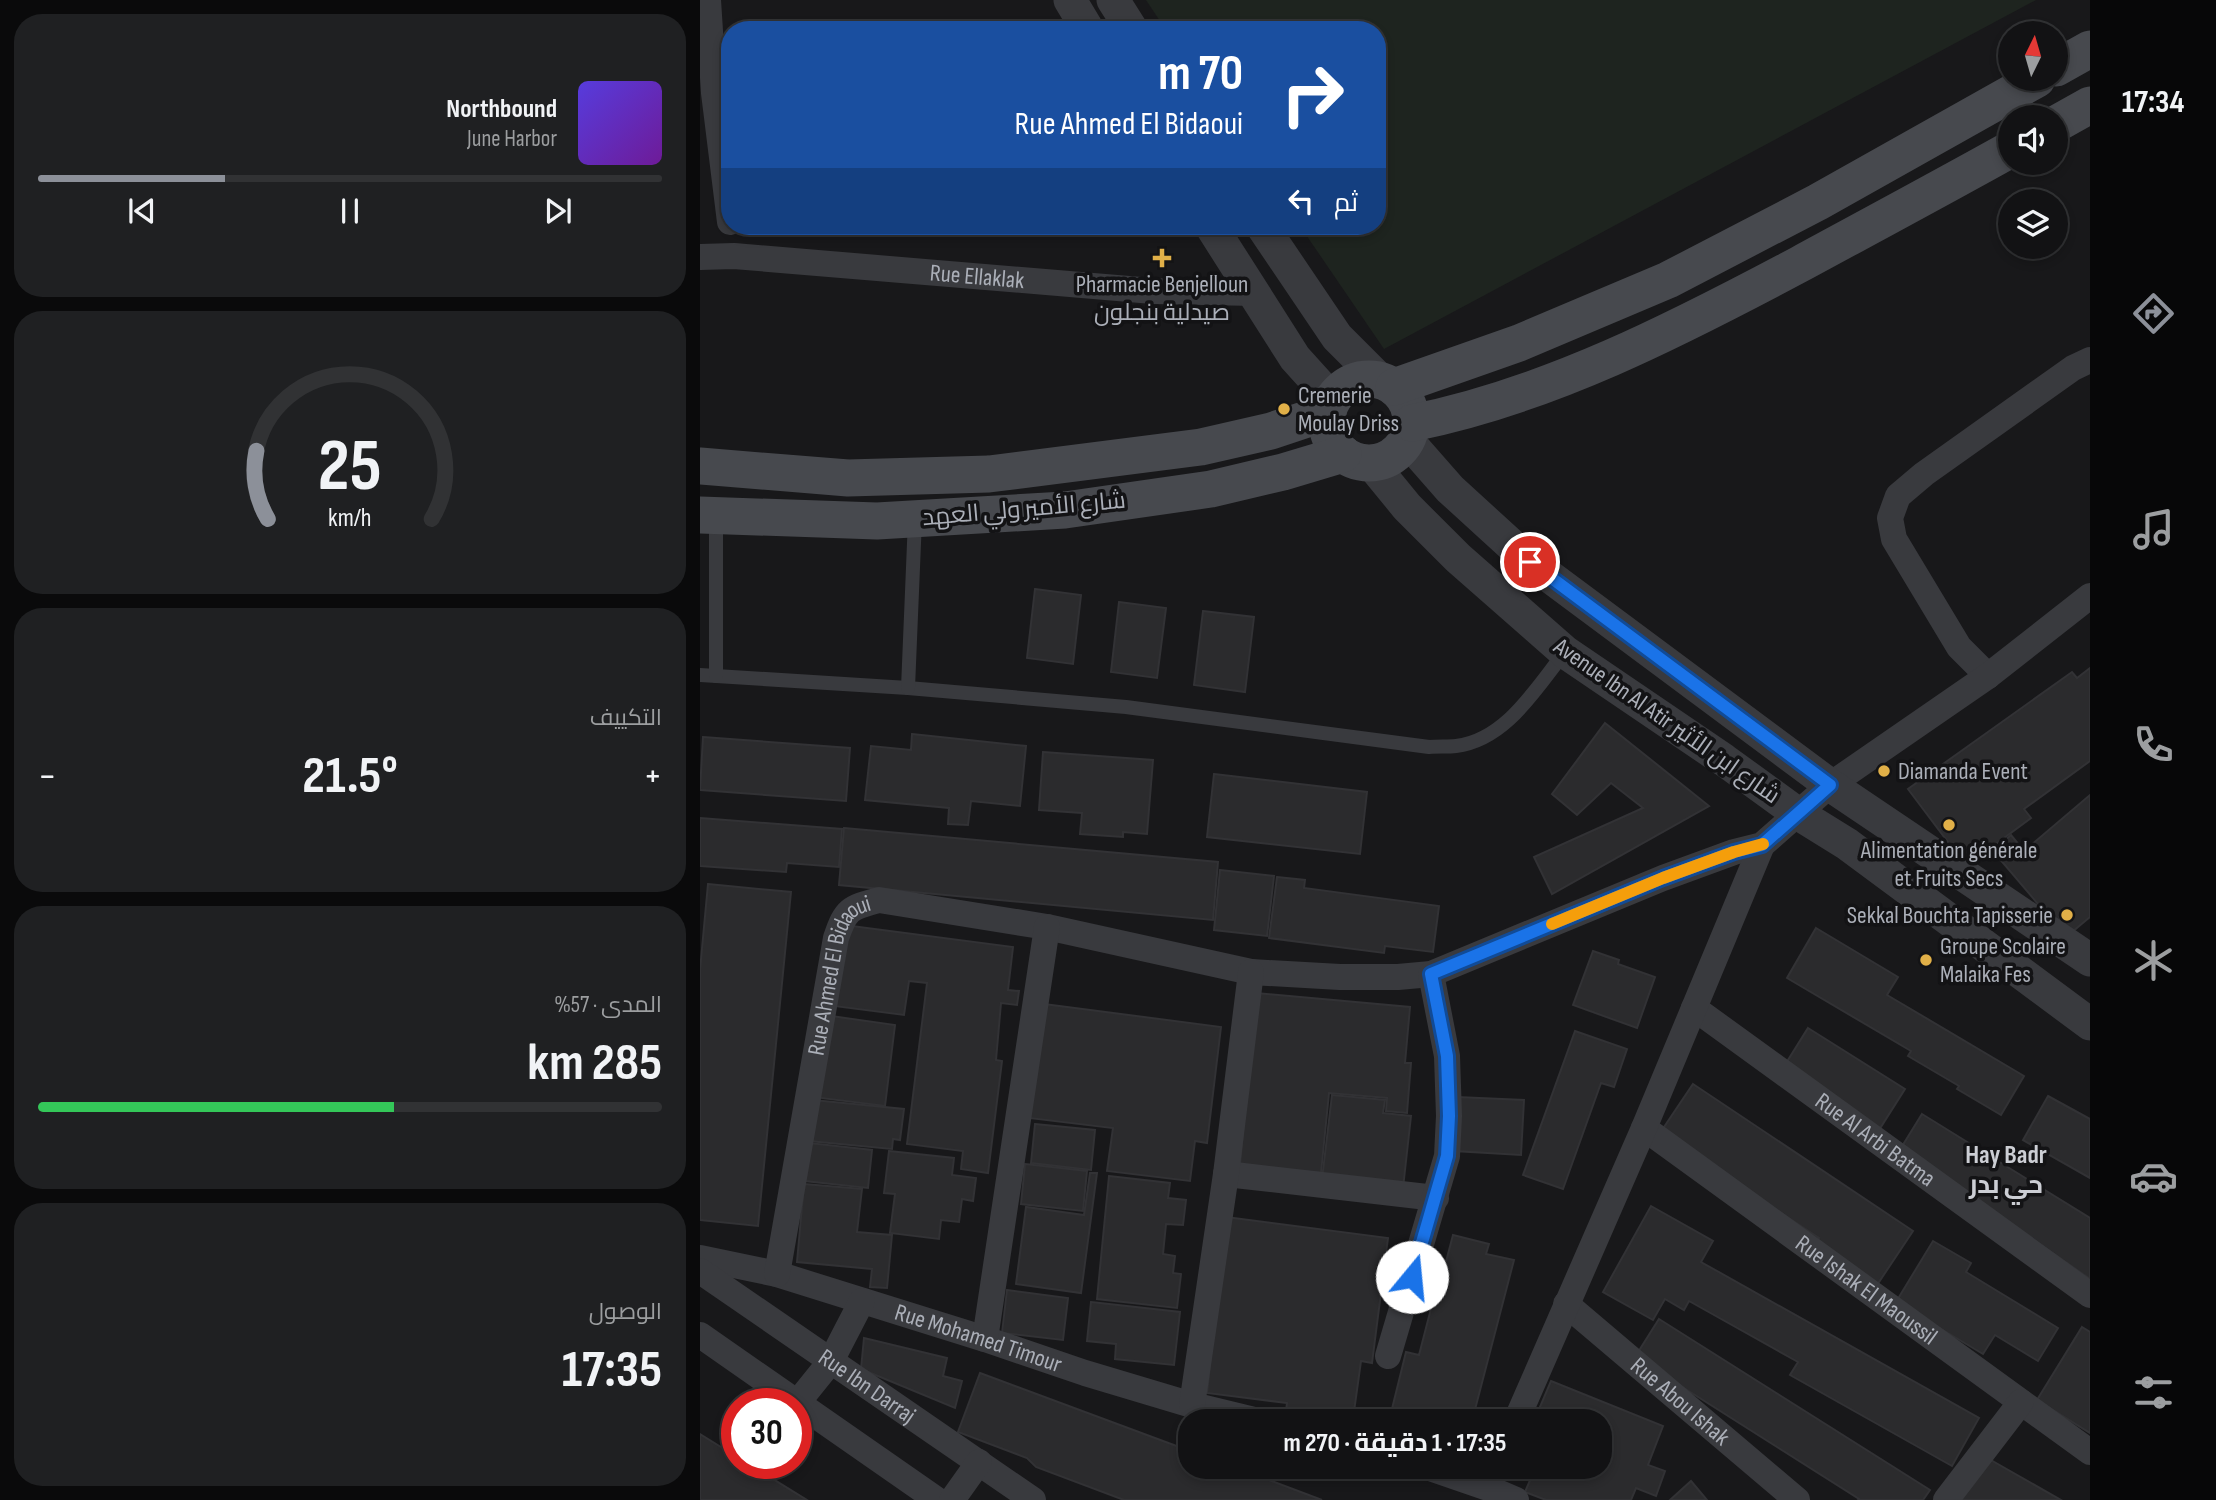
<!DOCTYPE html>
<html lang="ar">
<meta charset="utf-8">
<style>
:root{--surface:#121214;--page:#1f2022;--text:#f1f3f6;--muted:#9c9ea0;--line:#313234;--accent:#8c9099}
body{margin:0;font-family:"Sofia Sans Condensed",Cairo,sans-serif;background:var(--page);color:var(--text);direction:rtl;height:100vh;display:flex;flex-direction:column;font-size:26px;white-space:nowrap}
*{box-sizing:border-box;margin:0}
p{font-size:23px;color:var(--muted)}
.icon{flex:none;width:38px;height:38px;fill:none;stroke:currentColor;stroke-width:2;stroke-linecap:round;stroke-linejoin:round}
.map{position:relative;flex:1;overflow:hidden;direction:ltr}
.side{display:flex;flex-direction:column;gap:14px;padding:14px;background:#0a0a0b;width:700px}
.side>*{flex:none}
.guide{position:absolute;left:21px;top:21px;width:665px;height:214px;border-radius:28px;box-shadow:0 4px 10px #0003,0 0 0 2px var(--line);direction:rtl;background:#1a4fa0;color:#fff;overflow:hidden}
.needle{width:46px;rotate:5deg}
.tools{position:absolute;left:1298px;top:21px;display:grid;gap:14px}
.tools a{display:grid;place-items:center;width:70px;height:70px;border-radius:50%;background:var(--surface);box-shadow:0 4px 10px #0003,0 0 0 2px var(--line);font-size:35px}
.speed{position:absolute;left:21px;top:1388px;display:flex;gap:14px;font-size:35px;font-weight:700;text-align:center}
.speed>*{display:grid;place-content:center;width:91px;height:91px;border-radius:50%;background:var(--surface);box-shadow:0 4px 10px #0003,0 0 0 2px var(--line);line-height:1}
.speed .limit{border:10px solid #d22;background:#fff;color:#111}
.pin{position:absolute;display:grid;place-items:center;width:60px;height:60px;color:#fff;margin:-30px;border:4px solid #fff;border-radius:50%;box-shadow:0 2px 7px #0007}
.me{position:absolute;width:77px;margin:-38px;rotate:17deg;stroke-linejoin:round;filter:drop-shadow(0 0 5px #0008)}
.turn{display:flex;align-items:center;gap:24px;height:147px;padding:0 28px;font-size:32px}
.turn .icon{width:91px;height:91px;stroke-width:2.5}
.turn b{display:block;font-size:49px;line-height:60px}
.then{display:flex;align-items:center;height:66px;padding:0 28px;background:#0003;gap:14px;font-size:26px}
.big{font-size:52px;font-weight:700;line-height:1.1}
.side .widget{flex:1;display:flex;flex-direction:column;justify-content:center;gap:10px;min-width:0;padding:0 24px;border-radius:28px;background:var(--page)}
.side .dial{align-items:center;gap:0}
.dial svg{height:182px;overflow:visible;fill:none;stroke:var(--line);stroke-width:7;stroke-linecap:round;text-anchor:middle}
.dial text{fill:var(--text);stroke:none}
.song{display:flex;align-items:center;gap:21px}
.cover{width:84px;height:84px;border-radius:10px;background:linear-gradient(135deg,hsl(250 70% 55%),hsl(280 70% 35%))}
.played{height:7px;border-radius:4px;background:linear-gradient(90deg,var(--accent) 30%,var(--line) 30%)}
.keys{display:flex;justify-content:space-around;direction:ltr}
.heat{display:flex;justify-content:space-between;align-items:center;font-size:38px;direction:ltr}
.charge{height:10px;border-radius:5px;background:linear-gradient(90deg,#34c759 57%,var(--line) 0)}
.trip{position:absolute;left:478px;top:1409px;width:434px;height:70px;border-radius:28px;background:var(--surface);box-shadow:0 4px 10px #0003,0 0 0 2px var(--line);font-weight:700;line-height:70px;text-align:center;direction:rtl}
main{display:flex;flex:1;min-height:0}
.tab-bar{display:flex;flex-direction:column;width:126px;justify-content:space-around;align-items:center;background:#070708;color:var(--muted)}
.tab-bar .icon{width:49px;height:49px}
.tab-bar .current{color:var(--accent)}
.tab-bar b{font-size:32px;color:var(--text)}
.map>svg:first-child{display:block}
.green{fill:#1e241f}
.building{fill:#2b2b2d;stroke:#323235;stroke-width:2}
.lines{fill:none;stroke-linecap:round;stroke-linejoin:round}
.service{stroke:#393a3e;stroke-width:14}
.minor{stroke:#393a3e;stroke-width:26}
.tertiary{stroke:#393a3e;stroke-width:33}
.secondary{stroke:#47494e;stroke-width:37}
.route-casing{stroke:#114b97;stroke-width:18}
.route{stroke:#1a73e8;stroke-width:12}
.slow{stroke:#f59e0b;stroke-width:12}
.poi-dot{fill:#e1b048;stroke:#131315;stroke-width:2.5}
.labels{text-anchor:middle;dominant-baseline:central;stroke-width:7;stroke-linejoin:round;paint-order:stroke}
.street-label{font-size:24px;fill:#abafb8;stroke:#131315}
.poi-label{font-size:24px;fill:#abafb8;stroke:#131315;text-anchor:start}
.neighbourhood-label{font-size:26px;font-weight:bold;fill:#ccced4;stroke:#131315}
</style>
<main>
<nav class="tab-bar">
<b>17:34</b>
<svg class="icon current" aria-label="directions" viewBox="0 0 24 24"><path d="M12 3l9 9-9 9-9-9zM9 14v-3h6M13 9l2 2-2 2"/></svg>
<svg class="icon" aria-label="music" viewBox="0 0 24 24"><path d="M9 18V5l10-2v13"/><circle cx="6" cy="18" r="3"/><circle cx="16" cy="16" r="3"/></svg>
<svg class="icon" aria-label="phone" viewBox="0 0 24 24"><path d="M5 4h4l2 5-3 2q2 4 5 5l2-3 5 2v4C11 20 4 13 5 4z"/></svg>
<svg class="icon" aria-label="climate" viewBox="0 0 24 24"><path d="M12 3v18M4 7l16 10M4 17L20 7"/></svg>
<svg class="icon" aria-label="car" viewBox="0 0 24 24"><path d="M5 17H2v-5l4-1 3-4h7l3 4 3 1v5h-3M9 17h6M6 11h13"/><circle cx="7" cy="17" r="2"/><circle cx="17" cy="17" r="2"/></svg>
<svg class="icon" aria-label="filters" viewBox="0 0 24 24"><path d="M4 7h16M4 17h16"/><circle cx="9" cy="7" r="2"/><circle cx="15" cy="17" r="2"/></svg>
</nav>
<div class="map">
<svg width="1390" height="1500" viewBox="0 0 1390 1500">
<rect width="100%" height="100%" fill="#18181a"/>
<path class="green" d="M446 0H1336L684 349 600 226H677V30H466Z"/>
<g class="building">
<path d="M335 589 381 595 373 664 327 658Z"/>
<path d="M419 602 466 608 457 678 411 672Z"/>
<path d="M503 611 554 617 545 692 494 685Z"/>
<path d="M1390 668V761L1324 809 1331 818 1266 866 1208 789 1372 672 1377 678Z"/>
<path d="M905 723 1009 806 852 894 834 857 943 808 911 783 877 815 852 794Z"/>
<path d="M212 734 326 746 320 806 271 801 268 825 248 824 249 808 165 800 171 746 211 750Z"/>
<path d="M3 737 150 748 146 801 0 790Z"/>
<path d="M343 752 453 760 447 834 423 832V837L380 834 382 813 339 810Z"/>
<path d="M514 774 667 792 660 854 507 837Z"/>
<path d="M1390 795V917L1366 937 1293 851 1311 835 1324 851Z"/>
<path d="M0 818 142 829 139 867 87 863 86 872 0 866Z"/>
<path d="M144 828 518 862 513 920 139 885Z"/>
<path d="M520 870 574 876 567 936 514 930Z"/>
<path d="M577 877 605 880 604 888 739 906 733 952 685 946 684 953 569 938Z"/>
<path d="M8 884 91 892 58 1226 0 1220V970Z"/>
<path d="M144 925 313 947 308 990 319 991 317 1005 301 1003 296 1060 302 1061 288 1173 261 1169 263 1151 207 1144 227 983 209 981 204 1015 134 1006Z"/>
<path d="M1116 928 1198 977 1187 995 1324 1076 1301 1115 1257 1089 1259 1086 1208 1056 1211 1051 1087 978Z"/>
<path d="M893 951 919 960 918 964 955 977 937 1028 873 1005Z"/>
<path d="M556 993 710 1007 705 1063H711L707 1113 686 1111 687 1098 629 1093 621 1173 540 1165Z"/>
<path d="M344 1004 521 1027 507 1143 495 1141 490 1181 407 1171 413 1128 329 1118Z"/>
<path d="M124 1015 195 1025 185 1106 113 1097Z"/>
<path d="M1108 1028 1205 1089 1179 1130 1083 1068Z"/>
<path d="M875 1031 927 1049 914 1087 901 1083 863 1189 823 1175Z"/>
<path d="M993 1084 1213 1231 1175 1288 1113 1247 1119 1238 960 1133Z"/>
<path d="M632 1095 685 1100 683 1113 711 1116 703 1188 622 1179Z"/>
<path d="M1348 1096 1390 1119V1178L1323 1140Z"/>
<path d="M757 1097 824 1100 821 1155 754 1151Z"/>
<path d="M113 1100 204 1109 200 1140 193 1139 192 1149 109 1141Z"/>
<path d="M1222 1114 1390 1218V1279L1201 1148Z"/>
<path d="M335 1124 395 1130 391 1170 331 1163Z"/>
<path d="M109 1143 172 1150 168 1188 105 1181Z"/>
<path d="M189 1151 254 1158 252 1175 276 1178 273 1201 262 1199 259 1222 241 1220 239 1239 190 1233 195 1194 184 1193Z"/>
<path d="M325 1164 387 1171 383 1211 321 1204Z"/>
<path d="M390 1173H397L381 1293 316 1284 326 1207 384 1215Z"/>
<path d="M409 1176 470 1183 468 1198 486 1200 483 1225 466 1224 463 1254 475 1256 473 1273 481 1274 477 1308 397 1299Z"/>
<path d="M104 1184 162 1189 157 1232 192 1235 187 1288 170 1287 172 1269 97 1262Z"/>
<path d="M951 1206 1013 1241 1001 1262 1279 1418 1252 1466 1090 1375 1098 1362 989 1301 984 1310 965 1299 953 1320 903 1292Z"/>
<path d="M526 1217 688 1238 672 1363 661 1361 653 1419 586 1411 587 1403 507 1393Z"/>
<path d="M753 1235 789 1244 786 1254 814 1260 772 1421H689L706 1352 719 1355 734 1297 726 1295 731 1275 742 1277Z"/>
<path d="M1233 1241 1271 1263 1266 1272 1358 1328 1338 1361 1295 1335 1283 1354 1196 1302Z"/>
<path d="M307 1290 368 1298 363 1340 302 1333Z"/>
<path d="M391 1302 480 1312 474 1365 415 1359 416 1344 387 1341Z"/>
<path d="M959 1319 1230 1490 1223 1500H1158L1159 1499 935 1357Z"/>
<path d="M1382 1327 1390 1332V1433L1337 1400Z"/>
<path d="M164 1338 247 1358 243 1376 262 1381 255 1408 161 1369Z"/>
<path d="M280 1373 490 1451V1466H532L622 1500H424L336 1467 327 1458 258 1432Z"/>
<path d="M851 1381 963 1426 948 1465 965 1471 956 1496 936 1488 931 1500H846L825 1492 836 1466H900V1421H834Z"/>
<path d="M0 1434 37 1457V1463H47L107 1500H0Z"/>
<path d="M1282 1455 1361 1500H1256Z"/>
<path d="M991 1481 1007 1500H970Z"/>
</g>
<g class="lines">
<g class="service">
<path d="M0 675 208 688 426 707 729 747C738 746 747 747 756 746 806 740 836 688 865 652"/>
<path d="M16 676V517"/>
<path d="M208 688 215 519"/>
</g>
<g class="minor">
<path d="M8 0 14 93 30 222"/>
<path id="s1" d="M0 257 34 256 453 291 556 293"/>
<path d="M1288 676 1259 647 1194 539 1190 518 1198 496 1224 474 1373 368 1390 360"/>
<path id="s2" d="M994 1008 1390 1295"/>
<path id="s3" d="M944 1128 1390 1452"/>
<path d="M526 1174 736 1198"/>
<path id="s4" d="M0 1258 77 1274 285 1339 385 1373 492 1405 558 1421"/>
<path id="s5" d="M0 1271 333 1500"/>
<path id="s6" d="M77 1274 136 938C146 909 149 908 179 900L347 927 551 972 640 977H698L731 974 963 878 1034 852 1062 845 1130 785 1288 676 1390 596"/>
<path id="s7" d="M866 1304 1097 1500"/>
<path d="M0 1335 237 1500"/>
<path d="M285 1339 347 927"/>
<path d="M688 1356 747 1156 749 1116 747 1056 731 974"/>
<path d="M98 1402 131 1361 162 1301"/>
<path d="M492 1405 526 1174 551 972"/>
<path d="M816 1421 944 1128 1062 845"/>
<path d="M724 1466 788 1488 816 1500"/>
<path d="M252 1500 279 1462"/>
<path d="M1246 1500 1321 1402"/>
</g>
<g class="tertiary">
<path d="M370 0 388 30"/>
<path d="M413 0 432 30"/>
<path d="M511 226 595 358 633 400"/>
<path d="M562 226 637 337 681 381"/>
<path d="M707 440 750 489 830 562 1130 785 1390 960"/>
<path d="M671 463 707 507 758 558 865 652 1024 760 1097 813 1147 844 1390 1024"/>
</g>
<g class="secondary">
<path d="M1356 68 1390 49"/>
<path d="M1356 124 1390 105"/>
<circle cx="669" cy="421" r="42"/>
<path d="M694 387 819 343 968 280 1118 202 1337 79"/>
<path d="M712 423C848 396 978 329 1100 264 1170 226 1241 188 1311 149"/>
<path d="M0 466 148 478 289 474 501 447 571 431 628 412"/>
<path d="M0 515 177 521 365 510 511 489 583 472 643 454"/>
</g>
</g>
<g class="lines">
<g class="route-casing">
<path id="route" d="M712 1277 747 1156 749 1116 747 1056 731 974 963 878 1034 852 1062 845 1130 785 830 562"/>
</g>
<use href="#route" class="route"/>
<path class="slow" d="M852 924 963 878 1034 852 1063 844"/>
</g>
<g class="poi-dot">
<path d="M458.5 247.5h7v7h7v7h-7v7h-7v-7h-7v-7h7z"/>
<circle cx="584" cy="409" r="7"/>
<circle cx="1184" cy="771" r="7"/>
<circle cx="1249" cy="825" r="7"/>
<circle cx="1367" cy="915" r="7"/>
<circle cx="1226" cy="960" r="7"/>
</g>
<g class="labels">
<g class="street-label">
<text stroke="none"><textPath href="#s1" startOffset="278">Rue Ellaklak</textPath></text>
<text transform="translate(324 509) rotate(-5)">شارع الأمير ولي العهد</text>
<text transform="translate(967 721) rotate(35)">Avenue Ibn Al Atir شارع ابن الأثير</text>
<text stroke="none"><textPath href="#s6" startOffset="308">Rue Ahmed El Bidaoui</textPath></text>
<text stroke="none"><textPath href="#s2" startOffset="224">Rue Al Arbi Batma</textPath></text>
<text stroke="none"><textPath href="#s3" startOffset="275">Rue Ishak El Maoussil</textPath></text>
<text stroke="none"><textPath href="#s4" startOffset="290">Rue Mohamed Timour</textPath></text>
<text stroke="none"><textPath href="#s5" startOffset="203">Rue Ibn Darraj</textPath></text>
<text stroke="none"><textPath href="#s7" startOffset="150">Rue Abou Ishak</textPath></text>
</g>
<g class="poi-label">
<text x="462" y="284" text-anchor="middle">Pharmacie Benjelloun<tspan x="462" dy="28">صيدلية بنجلون</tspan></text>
<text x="598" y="395">Cremerie<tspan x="598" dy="28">Moulay Driss</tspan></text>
<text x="1198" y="771">Diamanda Event</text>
<text x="1249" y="850" text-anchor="middle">Alimentation générale<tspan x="1249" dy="28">et Fruits Secs</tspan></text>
<text x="1353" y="915" text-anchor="end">Sekkal Bouchta Tapisserie</text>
<text x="1240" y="946">Groupe Scolaire<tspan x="1240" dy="28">Malaika Fes</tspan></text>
</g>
<g class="neighbourhood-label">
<text x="1306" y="1155">Hay Badr<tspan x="1306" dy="30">حي بدر</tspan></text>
</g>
</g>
</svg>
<div class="tools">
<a><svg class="needle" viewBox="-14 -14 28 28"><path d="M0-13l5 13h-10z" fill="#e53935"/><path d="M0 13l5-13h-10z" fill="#9c9ea0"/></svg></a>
<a><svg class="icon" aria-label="sound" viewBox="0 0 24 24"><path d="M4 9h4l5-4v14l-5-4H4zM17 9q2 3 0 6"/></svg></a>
<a><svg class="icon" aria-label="layers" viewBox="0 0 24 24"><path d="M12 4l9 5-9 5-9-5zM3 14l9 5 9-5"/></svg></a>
</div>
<div class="speed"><div class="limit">30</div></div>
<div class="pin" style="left:830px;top:562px;background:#d93025"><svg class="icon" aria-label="arrive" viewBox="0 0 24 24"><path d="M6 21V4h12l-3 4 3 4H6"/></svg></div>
<svg class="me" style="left:712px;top:1277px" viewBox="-20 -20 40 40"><circle r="19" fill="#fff"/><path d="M0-13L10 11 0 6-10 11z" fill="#1a73e8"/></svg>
<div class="trip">17:35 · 1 دقيقة · 270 m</div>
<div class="guide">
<div class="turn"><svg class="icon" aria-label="right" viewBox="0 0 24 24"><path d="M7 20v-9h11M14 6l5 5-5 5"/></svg><div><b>70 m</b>Rue Ahmed El Bidaoui</div></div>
<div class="then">ثم<svg class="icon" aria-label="left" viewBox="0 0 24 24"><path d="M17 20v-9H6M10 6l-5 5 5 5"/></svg></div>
</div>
</div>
<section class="side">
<div class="widget">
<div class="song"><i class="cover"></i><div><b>Northbound</b><p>June Harbor</p></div></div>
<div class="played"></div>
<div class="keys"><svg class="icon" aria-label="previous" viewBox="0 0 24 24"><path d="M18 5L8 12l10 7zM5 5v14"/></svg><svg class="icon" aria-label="pause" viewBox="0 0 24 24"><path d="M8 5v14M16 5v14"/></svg><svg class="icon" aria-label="next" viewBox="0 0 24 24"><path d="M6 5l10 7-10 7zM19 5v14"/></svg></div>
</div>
<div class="widget dial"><svg viewBox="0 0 100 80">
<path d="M14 69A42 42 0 1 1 86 69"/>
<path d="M14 69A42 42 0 0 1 9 39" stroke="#8c9099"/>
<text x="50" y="56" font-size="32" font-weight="700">25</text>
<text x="50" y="72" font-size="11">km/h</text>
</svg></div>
<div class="widget"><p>التكييف</p>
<div class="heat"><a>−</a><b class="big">21.5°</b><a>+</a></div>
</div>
<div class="widget"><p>المدى · 57%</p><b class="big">285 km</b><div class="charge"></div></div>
<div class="widget"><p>الوصول</p><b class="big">17:35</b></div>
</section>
</main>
